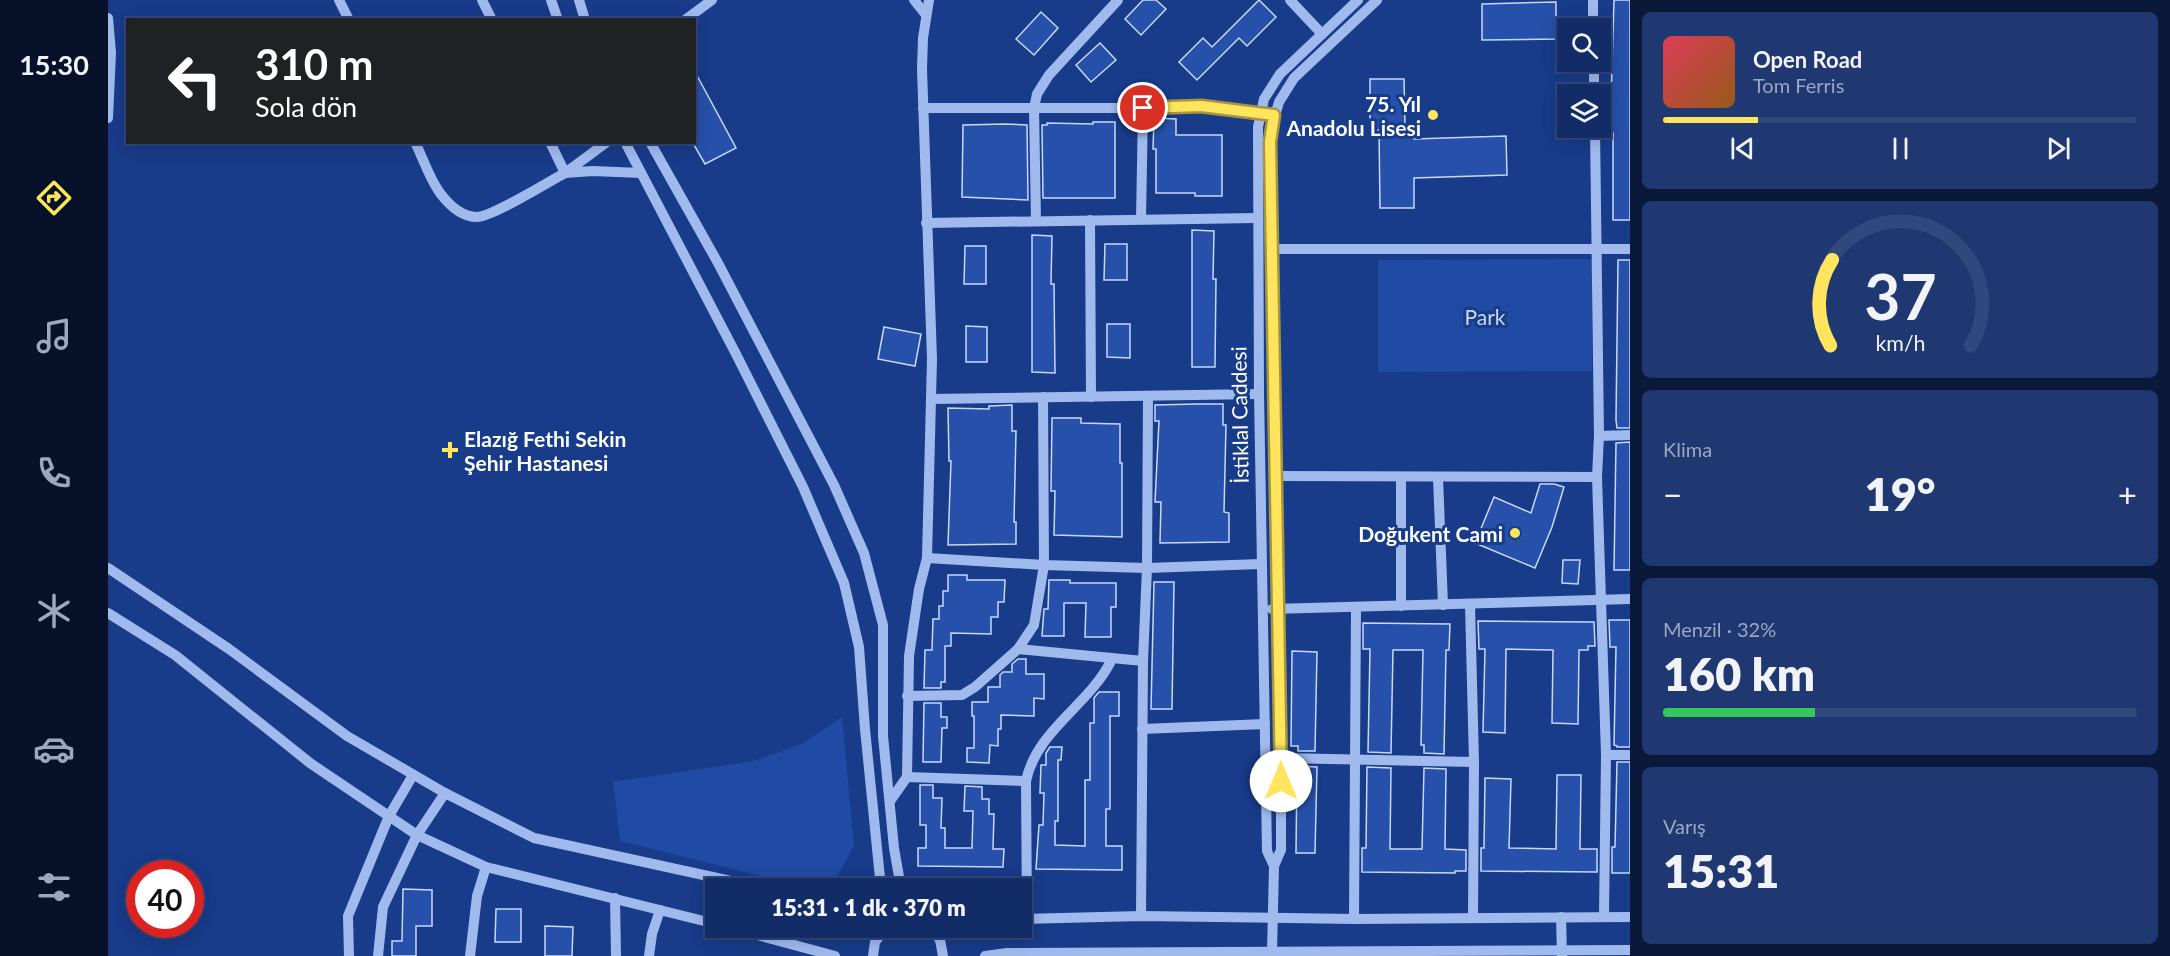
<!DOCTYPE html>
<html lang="tr">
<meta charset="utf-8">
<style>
:root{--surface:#122c68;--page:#1f3871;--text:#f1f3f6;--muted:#9ca7c0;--line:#31487c;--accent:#ffe55e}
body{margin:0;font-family:Lato,sans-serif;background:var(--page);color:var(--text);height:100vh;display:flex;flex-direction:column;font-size:22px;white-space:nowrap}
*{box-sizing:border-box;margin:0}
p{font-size:20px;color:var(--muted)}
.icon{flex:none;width:33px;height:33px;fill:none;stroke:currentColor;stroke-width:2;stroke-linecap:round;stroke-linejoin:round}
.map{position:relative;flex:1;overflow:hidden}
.details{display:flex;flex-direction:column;gap:12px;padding:12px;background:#0a1839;width:540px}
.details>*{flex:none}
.hud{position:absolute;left:18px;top:18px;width:570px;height:126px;border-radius:0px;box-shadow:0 3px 15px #0003,0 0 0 2px var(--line);background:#202124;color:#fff;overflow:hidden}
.fabs{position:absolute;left:1449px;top:18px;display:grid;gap:12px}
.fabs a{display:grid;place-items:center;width:54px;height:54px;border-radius:0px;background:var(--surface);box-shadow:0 3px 15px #0003,0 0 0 2px var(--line);font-size:30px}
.speed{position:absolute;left:18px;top:860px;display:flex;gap:12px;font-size:30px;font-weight:700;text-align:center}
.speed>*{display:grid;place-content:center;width:78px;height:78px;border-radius:50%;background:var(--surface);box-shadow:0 3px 15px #0003,0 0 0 2px var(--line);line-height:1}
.speed .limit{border:9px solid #d22;background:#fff;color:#111}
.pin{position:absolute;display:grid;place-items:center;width:51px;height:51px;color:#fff;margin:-26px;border:3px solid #fff;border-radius:50%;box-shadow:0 2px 6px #0007}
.me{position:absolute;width:66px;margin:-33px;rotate:0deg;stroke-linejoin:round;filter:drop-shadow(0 0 4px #0008)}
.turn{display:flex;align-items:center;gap:21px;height:126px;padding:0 30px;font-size:27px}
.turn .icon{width:78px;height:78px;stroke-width:2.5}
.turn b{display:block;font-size:42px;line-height:51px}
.big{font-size:45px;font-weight:800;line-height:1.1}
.details .widget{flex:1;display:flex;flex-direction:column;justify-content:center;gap:9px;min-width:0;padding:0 21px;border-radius:9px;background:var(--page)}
.details .dial{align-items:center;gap:0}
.dial svg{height:156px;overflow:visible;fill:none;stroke:var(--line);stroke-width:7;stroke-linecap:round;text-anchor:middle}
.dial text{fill:var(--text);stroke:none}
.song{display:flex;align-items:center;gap:18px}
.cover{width:72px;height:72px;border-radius:9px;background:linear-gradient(135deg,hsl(350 70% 55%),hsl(30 70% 35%))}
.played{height:6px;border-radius:3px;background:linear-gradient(90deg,var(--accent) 20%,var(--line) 20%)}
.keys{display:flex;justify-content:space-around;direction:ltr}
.heat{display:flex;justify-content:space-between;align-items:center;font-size:33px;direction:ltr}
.charge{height:9px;border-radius:4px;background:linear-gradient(90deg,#34c759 32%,var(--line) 0)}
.trip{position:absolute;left:597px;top:878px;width:327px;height:60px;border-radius:0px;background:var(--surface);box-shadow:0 3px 15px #0003,0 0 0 2px var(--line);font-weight:800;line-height:60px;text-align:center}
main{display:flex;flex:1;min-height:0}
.menu{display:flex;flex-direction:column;width:108px;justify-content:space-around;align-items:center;background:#07122a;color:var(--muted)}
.menu .icon{width:42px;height:42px}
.menu .selected{color:var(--accent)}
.menu b{font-size:27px;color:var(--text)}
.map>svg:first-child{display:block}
.green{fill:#204ba4}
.building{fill:#2650a9;stroke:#c7d8fa;stroke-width:1.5}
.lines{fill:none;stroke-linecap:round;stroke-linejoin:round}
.minor{stroke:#a1baee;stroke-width:10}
.route-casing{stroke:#a6953d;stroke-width:15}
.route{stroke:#ffe55e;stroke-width:10}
.poi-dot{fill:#ffe55e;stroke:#183b8a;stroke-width:2}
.labels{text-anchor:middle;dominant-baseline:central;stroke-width:6;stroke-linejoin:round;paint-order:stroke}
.poi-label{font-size:21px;font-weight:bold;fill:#fff;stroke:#183b8a;text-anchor:end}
.park-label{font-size:21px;fill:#c7d8fa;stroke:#183b8a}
.street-label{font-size:21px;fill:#fff;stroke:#183b8a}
</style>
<main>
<nav class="menu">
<b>15:30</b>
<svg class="icon selected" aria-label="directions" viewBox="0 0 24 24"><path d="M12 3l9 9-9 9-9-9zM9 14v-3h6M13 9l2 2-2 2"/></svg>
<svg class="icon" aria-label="music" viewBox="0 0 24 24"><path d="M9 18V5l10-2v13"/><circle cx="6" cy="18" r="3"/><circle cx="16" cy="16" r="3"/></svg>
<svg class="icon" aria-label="phone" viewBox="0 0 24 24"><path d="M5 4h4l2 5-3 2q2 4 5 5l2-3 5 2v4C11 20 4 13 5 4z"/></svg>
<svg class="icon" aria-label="climate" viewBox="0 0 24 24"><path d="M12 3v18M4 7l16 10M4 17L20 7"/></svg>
<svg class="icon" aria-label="car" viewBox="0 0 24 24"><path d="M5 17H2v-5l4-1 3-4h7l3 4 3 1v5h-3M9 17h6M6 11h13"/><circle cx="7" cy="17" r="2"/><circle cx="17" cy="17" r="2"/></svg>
<svg class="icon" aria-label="filters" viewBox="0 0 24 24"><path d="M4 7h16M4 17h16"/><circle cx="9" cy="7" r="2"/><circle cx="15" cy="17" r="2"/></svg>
</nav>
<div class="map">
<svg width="1522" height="956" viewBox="0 0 1522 956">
<rect width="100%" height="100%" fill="#183b8a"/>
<g class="green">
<path d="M1484 259V371L1270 372V260Z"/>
<path d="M734 717 746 846 730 875 712 884 693 886 512 841 505 782 645 761 694 744Z"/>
</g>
<g class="building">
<path d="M1035 0H1048L1058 9 1033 35 1017 19Z"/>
<path d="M1151 0 1168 17 1139 46 1131 38 1089 80 1071 62 1095 38 1104 47Z"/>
<path d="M1506 0H1522V220H1505V133H1502Z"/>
<path d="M1448 2V39L1374 40V4Z"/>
<path d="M933 12 950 28 926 55 908 39Z"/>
<path d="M992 43 1008 60 983 82 968 65Z"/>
<path d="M586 70 628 148 597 164 586 145Z"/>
<path d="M1262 79H1296L1297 126H1306V139L1398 136 1399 175 1306 178V208H1272L1271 130H1262Z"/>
<path d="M1046 118 1068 119V135H1114V196H1087V193H1048V149H1045Z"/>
<path d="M985 122H1007V198H935L934 125H939V123L985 124Z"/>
<path d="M897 124 919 125 920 200 854 197 855 125Z"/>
<path d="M1084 230 1106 231 1105 279H1108L1107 367H1084Z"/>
<path d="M924 235 944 236 943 284H946L947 373 924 372Z"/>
<path d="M997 244H1019V280H996Z"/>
<path d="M857 246H878V284H856Z"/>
<path d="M1510 260H1522V428H1509L1508 420Z"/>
<path d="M999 324H1022V358L999 357Z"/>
<path d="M858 326 879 327V362H858Z"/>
<path d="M776 327 813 334 807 366 770 359Z"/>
<path d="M1089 404H1115V425H1118L1116 512 1121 513V542L1052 543 1053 502H1047L1051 421H1047V405Z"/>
<path d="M904 405V431H908L906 522H908V544L840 545 843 461H841L840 408 881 409V406Z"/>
<path d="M944 418H973V423L1012 424V463H1014V537L946 535 947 491H943Z"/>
<path d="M1522 442V570H1506L1508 443Z"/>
<path d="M1432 484H1446L1456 487 1444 527 1427 568 1367 543 1386 497 1423 513Z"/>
<path d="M1455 560H1472L1470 584 1454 583Z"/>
<path d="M840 575H859V580H897L896 602H890V617H883V634L843 633V646H837V682H833V688H816L817 650H824L825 619H831V606H835V591H840Z"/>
<path d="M941 580H962V583H1008V607H1003V637H977L978 603H956V636H934L936 609H940Z"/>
<path d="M1046 582H1066L1064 709H1043Z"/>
<path d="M1501 620H1522V747H1509V746L1506 745 1508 647H1502Z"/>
<path d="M1370 621 1486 622 1487 646H1480V650H1471L1470 724 1444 723 1445 650 1398 649 1397 733 1375 732 1377 649H1371Z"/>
<path d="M1255 623 1342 624 1341 650H1338L1336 754 1316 753V745H1313L1315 650H1285L1283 753 1260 752 1262 649H1255Z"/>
<path d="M1184 651 1209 652 1207 751H1190V746H1183Z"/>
<path d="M910 659H918V674H936V699L926 698V716L893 715V729H890V746L882 745 881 763 859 762V748H866V716H864V702H880V687H892V675L895 672H904V664Z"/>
<path d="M991 692H1011V716H1002V809H998V846H1014V870L928 869 931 825H935L936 793H932L933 765H938V753L942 747H954L953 760H950V821H947V845L977 846V780H982V723H986V698Z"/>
<path d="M816 703H833V717H839V728H834L833 762H815Z"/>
<path d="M1509 762H1522V873H1504V847H1507Z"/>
<path d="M1189 766 1209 767 1207 853H1188Z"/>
<path d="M1259 767 1283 768 1282 849H1314L1316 768 1338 769 1337 849 1358 850V871H1347V873L1254 872V848H1258Z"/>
<path d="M1449 775H1473L1472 849H1489V872L1373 871V848H1376L1377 778 1403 779 1401 848 1448 849Z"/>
<path d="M812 785H825V798H834L833 828H837V848H864L865 811H856L857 786 874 787V799H881V814H886L885 849H896L895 867 810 866V848H818V825H812Z"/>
<path d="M295 889 324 890V926H308V956H284V941H294Z"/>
<path d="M388 909H413V942H387Z"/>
<path d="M437 926 465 927 464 956H437Z"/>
</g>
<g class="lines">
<g class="minor">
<path d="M231 0 241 20"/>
<path d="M374 0 384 20"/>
<path d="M443 0 450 20"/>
<path d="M471 0 477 20"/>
<path d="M806 0 818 15"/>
<path d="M1182 0 1214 34"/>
<path d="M1485 0V28"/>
<path d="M0 18 3 53 0 118"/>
<path d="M577 20 604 0"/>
<path d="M1486 62V94"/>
<path d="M815 108H1035L1093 107 1159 114"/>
<path d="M1487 128 1491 436 1489 477 1498 755 1496 917"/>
<path d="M307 142C315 158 321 178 332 193 341 205 353 217 369 217 384 217 440 182 457 173L442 142"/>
<path d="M499 142 457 173 485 171 533 173"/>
<path d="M517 142 628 354 695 487 736 583 751 647 757 729 773 888"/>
<path d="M542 142 610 263 726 485 756 553 775 625V736L786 848 793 888"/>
<path d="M1033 219 1035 108"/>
<path d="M982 220 983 397"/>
<path d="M928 221 926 108 929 94 941 75 1010 0"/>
<path d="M818 223 1149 218"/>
<path d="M1165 249H1522"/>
<path d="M824 399 1151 394"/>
<path d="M1491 436 1522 435"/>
<path d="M1168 476 1489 477"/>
<path d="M1293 477V606"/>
<path d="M1330 477 1335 605"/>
<path d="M819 558 936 565 1039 568 1153 564"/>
<path d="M0 568 121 649 239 736 337 793 426 838 655 888"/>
<path d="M1362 604 1366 762 1365 918"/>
<path d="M1164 609 1522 599"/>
<path d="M0 613 67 655 202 763 309 835 378 867 608 924"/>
<path d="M910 649 926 625 936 565 935 397"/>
<path d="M799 696 854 695 867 687 910 649 1035 661"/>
<path d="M1034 729 1157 724"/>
<path d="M1498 755H1522"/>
<path d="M1173 758 1366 762"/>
<path d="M799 777 918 781"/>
<path d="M782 801 799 777 801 656 811 589 819 558 824 359 814 69 815 38 821 0"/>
<path d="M1166 866 1159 851 1151 394 1150 127 1156 99 1172 74 1250 0"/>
<path d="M507 898 508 956"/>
<path d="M1033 916 1035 661 1039 568 1040 396"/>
<path d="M1453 917 1454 956"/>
<path d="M914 919 1033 916 1246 919 1522 917"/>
<path d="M919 919 918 781C929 729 982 705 1004 659"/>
<path d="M1246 919 1248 607"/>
<path d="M620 927 727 956"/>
<path d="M758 927 773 933"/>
<path d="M822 927 832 940 835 956"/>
<path d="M1164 952 1166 866 1173 850V758L1163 129 1171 102 1186 78 1269 0"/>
<path d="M241 956 240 916 281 816 305 775"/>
<path d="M270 956 275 907 309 835 337 793"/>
<path d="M362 956 369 896 378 867"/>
<path d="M541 956 544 934 552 910"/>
<path d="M765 956 767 942 779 927"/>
<path d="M877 956 899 953 1522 950"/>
</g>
</g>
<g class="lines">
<g class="route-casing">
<path id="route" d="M1035 108 1093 106 1166 115 1162 142 1173 781"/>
</g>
<use href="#route" class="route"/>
</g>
<g class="poi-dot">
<circle cx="1325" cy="115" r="6"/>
<path d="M339 441h6v6h6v6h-6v6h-6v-6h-6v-6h6z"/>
<circle cx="1407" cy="533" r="6"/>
</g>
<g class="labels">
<g class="poi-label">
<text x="1313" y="103">75. Yıl<tspan x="1313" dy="24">Anadolu Lisesi</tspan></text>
<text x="356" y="438" text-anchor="start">Elazığ Fethi Sekin<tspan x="356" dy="24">Şehir Hastanesi</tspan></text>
<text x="1395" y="533">Doğukent Cami</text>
</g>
<g class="park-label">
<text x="1377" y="316">Park</text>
</g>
<g class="street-label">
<text transform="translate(1131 415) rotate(-91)">İstiklal Caddesi</text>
</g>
</g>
</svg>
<div class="fabs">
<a><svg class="icon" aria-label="search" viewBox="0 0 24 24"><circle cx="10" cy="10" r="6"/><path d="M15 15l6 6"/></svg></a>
<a><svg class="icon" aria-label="layers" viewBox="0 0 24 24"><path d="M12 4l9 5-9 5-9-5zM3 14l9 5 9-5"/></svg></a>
</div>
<div class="speed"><div class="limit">40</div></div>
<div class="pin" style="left:1035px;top:108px;background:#d93025"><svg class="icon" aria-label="arrive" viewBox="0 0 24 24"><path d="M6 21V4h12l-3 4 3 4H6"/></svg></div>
<svg class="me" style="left:1173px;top:781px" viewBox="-20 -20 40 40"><circle r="19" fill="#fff"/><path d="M0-13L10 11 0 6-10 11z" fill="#ffe55e"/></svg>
<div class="trip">15:31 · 1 dk · 370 m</div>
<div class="hud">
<div class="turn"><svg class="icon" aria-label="left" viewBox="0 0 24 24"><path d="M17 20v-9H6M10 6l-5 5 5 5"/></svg><div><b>310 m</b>Sola dön</div></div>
</div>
</div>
<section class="details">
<div class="widget">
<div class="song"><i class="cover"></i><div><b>Open Road</b><p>Tom Ferris</p></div></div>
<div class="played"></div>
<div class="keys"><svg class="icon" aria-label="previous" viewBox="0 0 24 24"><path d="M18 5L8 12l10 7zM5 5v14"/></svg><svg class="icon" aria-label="pause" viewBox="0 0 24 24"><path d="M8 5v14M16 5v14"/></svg><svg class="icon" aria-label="next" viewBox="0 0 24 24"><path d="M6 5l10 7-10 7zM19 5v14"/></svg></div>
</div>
<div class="widget dial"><svg viewBox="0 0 100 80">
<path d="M14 69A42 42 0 1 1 86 69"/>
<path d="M14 69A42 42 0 0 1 15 25" stroke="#ffe55e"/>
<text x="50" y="56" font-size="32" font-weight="700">37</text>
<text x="50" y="72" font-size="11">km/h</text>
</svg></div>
<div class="widget"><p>Klima</p>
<div class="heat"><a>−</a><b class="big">19°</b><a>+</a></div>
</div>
<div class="widget"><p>Menzil · 32%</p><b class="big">160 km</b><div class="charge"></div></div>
<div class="widget"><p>Varış</p><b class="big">15:31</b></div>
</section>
</main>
